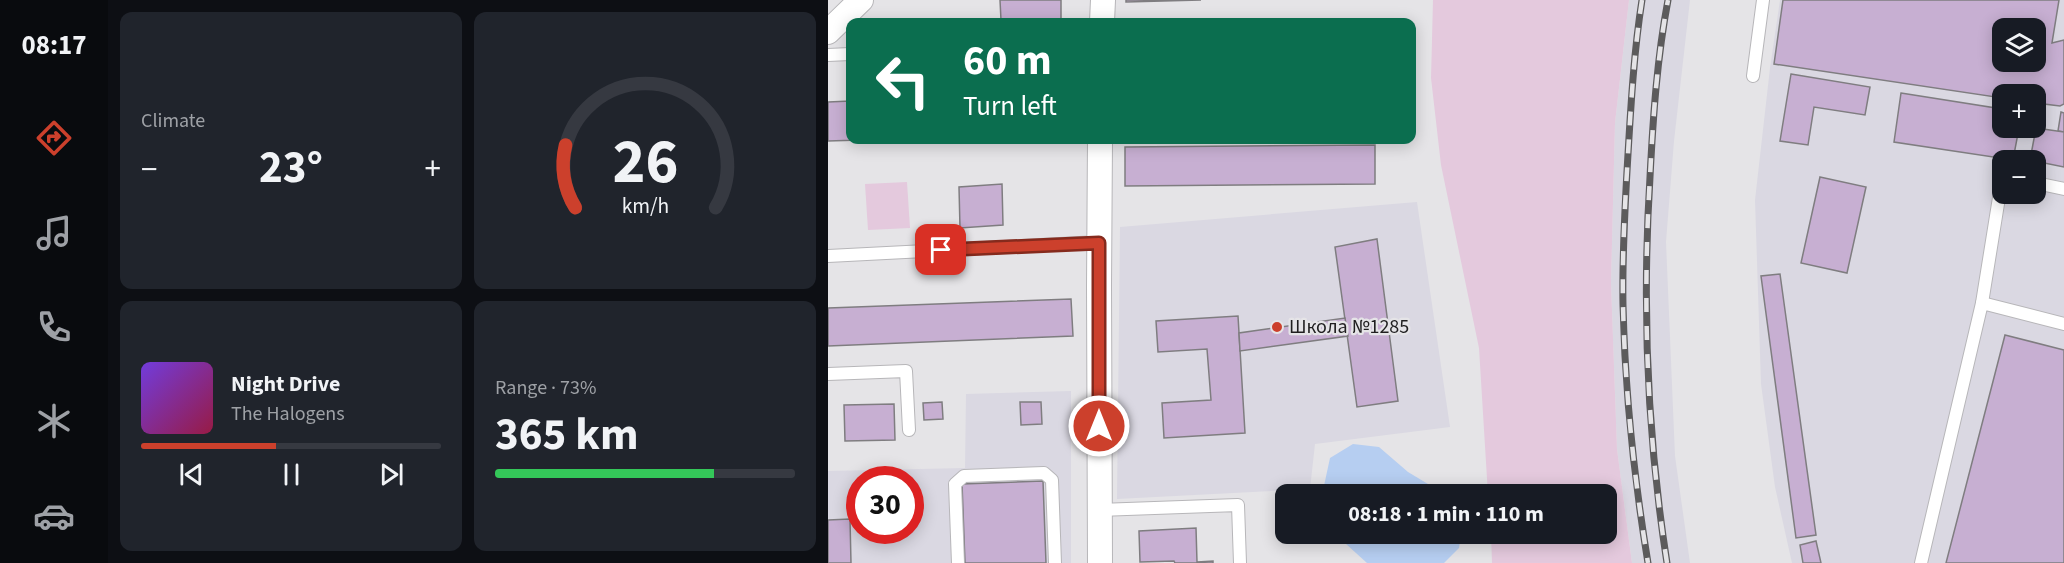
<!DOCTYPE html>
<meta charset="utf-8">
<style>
:root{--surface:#171b24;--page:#20242c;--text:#f1f3f6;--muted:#9ea1a6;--line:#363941;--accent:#cc402c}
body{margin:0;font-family:"Source Sans 3",sans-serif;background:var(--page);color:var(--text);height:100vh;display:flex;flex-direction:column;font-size:22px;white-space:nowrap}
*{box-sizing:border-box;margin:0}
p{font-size:20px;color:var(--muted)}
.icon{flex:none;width:33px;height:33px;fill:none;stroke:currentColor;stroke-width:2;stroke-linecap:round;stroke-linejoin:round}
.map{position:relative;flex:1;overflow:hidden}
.details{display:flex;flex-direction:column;gap:12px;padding:12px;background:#0d0f14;width:720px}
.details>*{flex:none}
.hud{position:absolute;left:18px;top:18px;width:570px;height:126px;border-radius:12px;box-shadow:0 3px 15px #0003;background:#0b6e4f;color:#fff;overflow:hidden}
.buttons{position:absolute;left:1164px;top:18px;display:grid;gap:12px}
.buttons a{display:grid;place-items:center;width:54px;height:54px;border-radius:12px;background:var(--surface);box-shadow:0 3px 15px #0003;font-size:30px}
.speed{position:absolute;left:18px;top:466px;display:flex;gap:12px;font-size:30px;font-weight:700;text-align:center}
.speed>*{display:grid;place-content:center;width:78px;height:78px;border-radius:50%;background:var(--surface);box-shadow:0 3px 15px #0003;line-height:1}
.speed .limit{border:9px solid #d22;background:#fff;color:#111}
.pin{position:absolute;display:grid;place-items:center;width:51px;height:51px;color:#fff;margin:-26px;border-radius:12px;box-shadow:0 3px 9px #0006}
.me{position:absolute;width:66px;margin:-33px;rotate:0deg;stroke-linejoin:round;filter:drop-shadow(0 0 4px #0008)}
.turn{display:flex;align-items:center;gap:21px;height:126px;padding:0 18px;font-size:27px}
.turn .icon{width:78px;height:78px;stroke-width:2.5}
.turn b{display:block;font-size:42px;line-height:51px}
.big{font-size:45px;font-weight:700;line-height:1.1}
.details .widget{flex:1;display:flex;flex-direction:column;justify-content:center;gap:9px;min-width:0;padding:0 21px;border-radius:12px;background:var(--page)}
.details .dial{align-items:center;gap:0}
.dial svg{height:156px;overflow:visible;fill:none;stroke:var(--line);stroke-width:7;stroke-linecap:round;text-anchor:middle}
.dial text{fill:var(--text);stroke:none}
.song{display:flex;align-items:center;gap:18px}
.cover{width:72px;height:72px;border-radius:9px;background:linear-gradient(135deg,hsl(260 70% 55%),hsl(340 70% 35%))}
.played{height:6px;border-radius:3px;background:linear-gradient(90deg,var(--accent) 45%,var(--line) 45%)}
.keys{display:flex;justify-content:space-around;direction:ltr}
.heat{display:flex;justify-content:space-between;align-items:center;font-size:33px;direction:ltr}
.charge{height:9px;border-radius:4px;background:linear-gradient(90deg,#34c759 73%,var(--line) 0)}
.details .tiles{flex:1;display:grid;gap:12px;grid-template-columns:repeat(2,1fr)}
.trip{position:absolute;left:447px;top:484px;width:342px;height:60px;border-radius:12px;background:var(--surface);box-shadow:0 3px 15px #0003;font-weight:700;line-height:60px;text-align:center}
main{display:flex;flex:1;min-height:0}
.tab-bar{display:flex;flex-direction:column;width:108px;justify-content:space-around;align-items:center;background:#090b0e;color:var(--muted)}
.tab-bar .icon{width:42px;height:42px}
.tab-bar .current{color:var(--accent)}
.tab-bar b{font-size:27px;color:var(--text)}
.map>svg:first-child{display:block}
.built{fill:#dad8e2;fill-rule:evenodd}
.green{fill:#e4c9dd}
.water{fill:#b6cef1}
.building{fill:#c7afd2;stroke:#7f7d80;stroke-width:1.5;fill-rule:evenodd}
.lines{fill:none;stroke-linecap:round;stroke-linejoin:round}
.lane-casing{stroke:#b7b6b9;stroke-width:14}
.street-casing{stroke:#b7b6b9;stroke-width:26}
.lane{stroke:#fff;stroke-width:12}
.street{stroke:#fff;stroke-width:24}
.rail-casing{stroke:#5c5b5c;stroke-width:7}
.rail{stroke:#e5e4e7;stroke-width:4.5;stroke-dasharray:14;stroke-linecap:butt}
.route-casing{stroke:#852a1d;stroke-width:15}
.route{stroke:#cc402c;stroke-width:10}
.poi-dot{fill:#cc402c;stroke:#e5e4e7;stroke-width:2}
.labels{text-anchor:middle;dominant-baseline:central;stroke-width:4.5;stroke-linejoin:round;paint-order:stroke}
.poi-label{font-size:20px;fill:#201f20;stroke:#e5e4e7;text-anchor:start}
</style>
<main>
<nav class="tab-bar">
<b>08:17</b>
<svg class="icon current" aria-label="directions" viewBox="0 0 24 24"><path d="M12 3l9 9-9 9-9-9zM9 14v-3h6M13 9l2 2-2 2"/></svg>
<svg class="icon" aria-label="music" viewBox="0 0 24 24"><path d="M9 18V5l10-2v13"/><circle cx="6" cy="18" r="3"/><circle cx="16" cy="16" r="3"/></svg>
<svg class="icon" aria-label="phone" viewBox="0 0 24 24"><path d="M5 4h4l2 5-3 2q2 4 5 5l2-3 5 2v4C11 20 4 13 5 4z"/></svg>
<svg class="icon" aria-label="climate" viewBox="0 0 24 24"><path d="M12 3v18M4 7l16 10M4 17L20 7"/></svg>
<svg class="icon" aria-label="car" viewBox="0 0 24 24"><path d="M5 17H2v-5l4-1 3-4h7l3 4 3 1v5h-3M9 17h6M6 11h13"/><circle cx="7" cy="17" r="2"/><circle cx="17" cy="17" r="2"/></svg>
</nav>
<section class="details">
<div class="tiles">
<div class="widget"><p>Climate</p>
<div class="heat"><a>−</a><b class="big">23°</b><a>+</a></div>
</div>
<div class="widget dial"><svg viewBox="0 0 100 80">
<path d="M14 69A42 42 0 1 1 86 69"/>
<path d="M14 69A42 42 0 0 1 9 37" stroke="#cc402c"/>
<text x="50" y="56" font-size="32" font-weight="700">26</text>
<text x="50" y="72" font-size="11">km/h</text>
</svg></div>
<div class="widget">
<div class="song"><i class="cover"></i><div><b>Night Drive</b><p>The Halogens</p></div></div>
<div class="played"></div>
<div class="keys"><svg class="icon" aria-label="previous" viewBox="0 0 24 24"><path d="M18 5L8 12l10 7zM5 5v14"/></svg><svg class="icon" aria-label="pause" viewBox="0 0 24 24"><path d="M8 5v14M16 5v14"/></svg><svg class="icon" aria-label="next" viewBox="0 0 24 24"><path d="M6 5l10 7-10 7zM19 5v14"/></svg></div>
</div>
<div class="widget"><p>Range · 73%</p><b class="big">365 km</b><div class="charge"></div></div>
</div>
</section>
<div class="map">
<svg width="1236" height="563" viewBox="0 0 1236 563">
<rect width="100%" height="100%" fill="#e5e4e7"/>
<g class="built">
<path d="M801 0H862L846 141 838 242 847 456 862 563H804L789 449 783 283 787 123Z"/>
<path d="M952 0H1236V563H964L947 487 933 384 927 200 942 68ZM1174 28H1208V62H1174ZM1174 94H1208V128H1174ZM1174 160H1208V194H1174Z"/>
<path d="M589 202 622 427 487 444 482 489 289 499 292 227Z"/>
<path d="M243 391V563H0V471L137 468 138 394ZM32 480H82V531H32Z"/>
</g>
<g class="green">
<path d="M605 0H801L787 123 783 283 789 449 804 563H664L663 534H778V495H660L651 348 613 165 603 78Z"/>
<path d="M79 182 82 228 40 230 37 184Z"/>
</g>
<g class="water">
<path d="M525 444 551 447 580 472 610 490 615 495H494L502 458Z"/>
<path d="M507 534H633L631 548 616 563H539Z"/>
</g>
<g class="building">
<path d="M172 0H233V20H173Z"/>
<path d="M298 0H373L298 2Z"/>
<path d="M955 0H1231L1224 43 1236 40V104L1232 106 1208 103V94H1174V98L946 64ZM1174 28H1208V62H1174Z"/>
<path d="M963 74 1042 87 1037 115 986 107 980 145 952 141Z"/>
<path d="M1073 93 1174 109V128H1191L1185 160 1066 142Z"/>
<path d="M22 101V140H32L0 141V102Z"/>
<path d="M1233 112 1236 113V132L1230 131Z"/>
<path d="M1208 128 1236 132V167L1202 160Z"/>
<path d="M547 145V184L297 186V147Z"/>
<path d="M992 177 1038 187 1019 273 973 263Z"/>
<path d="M174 184 175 225 132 228 131 187Z"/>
<path d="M549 239 570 401 529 407 507 247Z"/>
<path d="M952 274 988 535 968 538 933 276Z"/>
<path d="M243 299 245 336 0 346V308Z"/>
<path d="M410 316 417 433 336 438 334 403 383 400 379 349 330 352 328 321Z"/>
<path d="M517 318 520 336 412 351 411 333Z"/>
<path d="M1177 335 1236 350V563H1118Z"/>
<path d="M114 402 115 419 96 420 95 403Z"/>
<path d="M192 402H213L214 424 193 425Z"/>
<path d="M66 404 67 440 17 441 16 405Z"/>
<path d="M215 481 218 563H137L134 484Z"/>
<path d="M82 494H90L91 520H82Z"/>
<path d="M22 519 23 563H0V520Z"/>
<path d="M368 528 369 562 385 561V563H347L346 561 312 562 311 531Z"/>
<path d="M988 541 993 563H975L972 545Z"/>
</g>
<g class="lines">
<g class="lane-casing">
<g id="lane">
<path d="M0 55 22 54"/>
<path d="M925 76 935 0"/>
<path d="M1208 183 1236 189"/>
<path d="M0 256 271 242"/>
<path d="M1154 303 1174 179"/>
<path d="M0 374 78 371 81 430"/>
<path d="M271 510 410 505 412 563"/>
<path d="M130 563 127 484 136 476 216 473 224 480 227 563"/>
<path d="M1093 563 1154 303 1236 324"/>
</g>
</g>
<g class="street-casing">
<g id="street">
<path d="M274 22 275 0"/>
<path d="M0 32 33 0"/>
<path d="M272 563 271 286 272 140"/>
</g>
</g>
<use href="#lane" class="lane"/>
<use href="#street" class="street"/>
<g class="rail-casing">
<g id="rail">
<path d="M814 0C806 51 803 103 800 154 797 204 794 254 795 305 797 391 806 478 820 563"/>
<path d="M839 563C819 435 814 306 822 177 825 118 829 58 840 0"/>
</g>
</g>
<use href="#rail" class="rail"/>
</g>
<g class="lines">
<g class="route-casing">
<path id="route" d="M113 250 271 243V426"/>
</g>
<use href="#route" class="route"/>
</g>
<circle class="poi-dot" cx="449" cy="327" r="6"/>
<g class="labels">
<g class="poi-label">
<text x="461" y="327">Школа №1285</text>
</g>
</g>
</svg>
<div class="buttons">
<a><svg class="icon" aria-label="layers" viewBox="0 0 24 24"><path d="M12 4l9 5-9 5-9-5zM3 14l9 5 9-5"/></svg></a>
<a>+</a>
<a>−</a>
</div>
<div class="speed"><div class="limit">30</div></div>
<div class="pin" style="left:113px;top:250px;background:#d93025"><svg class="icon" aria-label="arrive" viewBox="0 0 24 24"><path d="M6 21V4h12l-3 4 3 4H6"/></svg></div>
<svg class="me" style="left:271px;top:426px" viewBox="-20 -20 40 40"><circle r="17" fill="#cc402c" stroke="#fff" stroke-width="3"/><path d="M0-11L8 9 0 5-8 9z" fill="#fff"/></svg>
<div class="trip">08:18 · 1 min · 110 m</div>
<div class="hud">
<div class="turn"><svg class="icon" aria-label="left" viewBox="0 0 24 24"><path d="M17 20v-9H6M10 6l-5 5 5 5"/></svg><div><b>60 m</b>Turn left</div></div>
</div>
</div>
</main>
